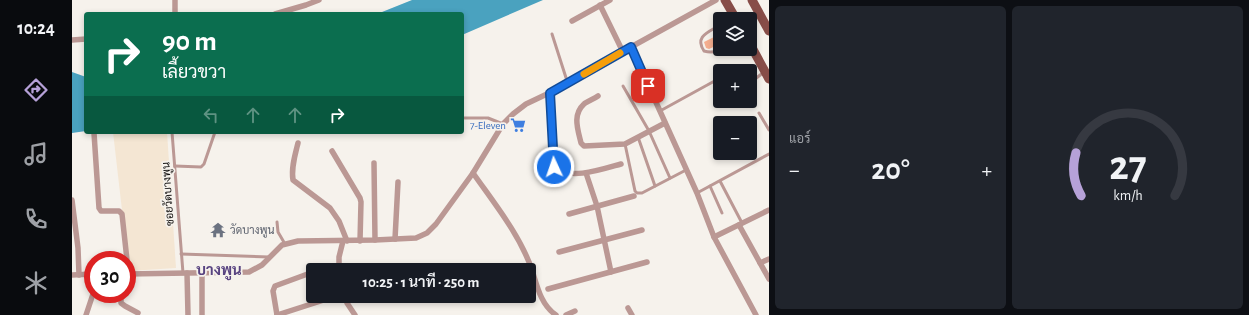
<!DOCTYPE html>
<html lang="th">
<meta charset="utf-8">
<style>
:root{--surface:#171b24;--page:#20242c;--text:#f1f3f6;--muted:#9ea1a6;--line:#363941;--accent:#b6a1d8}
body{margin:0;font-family:"Alegreya Sans",Sarabun,sans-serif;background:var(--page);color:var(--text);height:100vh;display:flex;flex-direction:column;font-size:15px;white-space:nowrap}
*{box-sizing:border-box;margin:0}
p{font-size:13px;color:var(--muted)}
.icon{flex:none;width:22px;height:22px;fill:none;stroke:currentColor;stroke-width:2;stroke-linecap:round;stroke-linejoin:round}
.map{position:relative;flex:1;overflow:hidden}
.panel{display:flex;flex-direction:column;gap:6px;padding:6px;background:#0d0f14;width:480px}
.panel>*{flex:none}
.guide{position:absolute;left:12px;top:12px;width:380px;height:122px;border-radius:4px;box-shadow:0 2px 6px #0003;background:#0b6e4f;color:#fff;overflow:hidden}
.fabs{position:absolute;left:641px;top:12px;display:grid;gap:8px}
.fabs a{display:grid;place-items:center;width:44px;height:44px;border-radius:4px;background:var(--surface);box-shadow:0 2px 6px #0003;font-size:20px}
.speed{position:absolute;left:12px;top:251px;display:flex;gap:8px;font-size:20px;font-weight:700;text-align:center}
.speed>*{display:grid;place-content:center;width:52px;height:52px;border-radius:50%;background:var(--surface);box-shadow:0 2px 6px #0003;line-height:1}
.speed .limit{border:6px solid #d22;background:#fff;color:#111}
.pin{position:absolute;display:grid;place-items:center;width:34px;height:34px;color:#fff;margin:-17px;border-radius:8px;box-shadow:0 2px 6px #0006}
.me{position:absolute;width:44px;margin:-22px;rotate:357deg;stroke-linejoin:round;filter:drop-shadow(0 0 3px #0008)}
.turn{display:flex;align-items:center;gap:14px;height:84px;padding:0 12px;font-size:18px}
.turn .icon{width:52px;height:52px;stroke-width:2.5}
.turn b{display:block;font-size:28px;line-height:34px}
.lanes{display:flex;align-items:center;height:38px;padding:0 12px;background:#0003;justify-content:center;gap:20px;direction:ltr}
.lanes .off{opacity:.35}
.big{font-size:30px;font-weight:600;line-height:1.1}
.panel .card{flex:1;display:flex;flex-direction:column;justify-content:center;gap:6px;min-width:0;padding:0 14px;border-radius:6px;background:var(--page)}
.panel .dial{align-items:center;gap:0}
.dial svg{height:104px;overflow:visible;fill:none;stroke:var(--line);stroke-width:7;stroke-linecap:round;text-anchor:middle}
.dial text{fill:var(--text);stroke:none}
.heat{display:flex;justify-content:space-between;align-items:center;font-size:22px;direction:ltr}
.panel .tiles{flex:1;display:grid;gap:6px;grid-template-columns:repeat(2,1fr)}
.trip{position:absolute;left:234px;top:263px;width:230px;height:40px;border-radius:4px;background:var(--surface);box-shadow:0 2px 6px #0003;font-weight:600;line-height:40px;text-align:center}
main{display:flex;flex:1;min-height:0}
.tab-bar{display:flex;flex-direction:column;width:72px;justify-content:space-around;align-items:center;background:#090b0e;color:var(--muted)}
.tab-bar .icon{width:28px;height:28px}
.tab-bar .on{color:var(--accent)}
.tab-bar b{font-size:18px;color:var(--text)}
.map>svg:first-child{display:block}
.education{fill:#f4e6d3}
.water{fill:#4aa2bf}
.building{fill:#f5ae8f}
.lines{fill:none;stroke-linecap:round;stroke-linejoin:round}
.lane{stroke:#bb9894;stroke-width:3}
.street{stroke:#bb9894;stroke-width:5.5}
.primary{stroke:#874d48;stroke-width:9}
.route-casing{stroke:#114b97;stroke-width:10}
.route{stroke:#1a73e8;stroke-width:7}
.slow{stroke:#f59e0b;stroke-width:7}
.labels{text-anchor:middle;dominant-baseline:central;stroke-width:3.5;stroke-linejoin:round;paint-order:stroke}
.shop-label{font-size:11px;fill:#366cbe;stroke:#f6f2ec;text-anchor:end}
.street-label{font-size:11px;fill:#131110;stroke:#f6f2ec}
.worship-label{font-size:11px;fill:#5b616d;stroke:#f6f2ec;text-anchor:start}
.district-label{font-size:15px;font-weight:bold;fill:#584380;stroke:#f6f2ec}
</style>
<main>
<nav class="tab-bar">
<b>10:24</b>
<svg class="icon on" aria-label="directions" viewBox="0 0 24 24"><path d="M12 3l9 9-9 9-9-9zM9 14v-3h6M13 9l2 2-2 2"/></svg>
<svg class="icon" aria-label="music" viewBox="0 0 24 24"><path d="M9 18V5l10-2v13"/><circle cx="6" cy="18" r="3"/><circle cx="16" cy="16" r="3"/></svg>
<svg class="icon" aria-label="phone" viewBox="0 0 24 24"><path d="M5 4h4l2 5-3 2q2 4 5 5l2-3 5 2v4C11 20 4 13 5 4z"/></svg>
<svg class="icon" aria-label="climate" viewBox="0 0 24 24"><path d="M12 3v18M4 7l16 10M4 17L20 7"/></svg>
</nav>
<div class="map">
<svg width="697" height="315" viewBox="0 0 697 315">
<rect width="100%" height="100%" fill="#f6f2ec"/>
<path class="education" d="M41 132H95L104 268 57 271Z"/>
<g class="water">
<path d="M340 0H471L390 35V14H305Z"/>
<path d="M0 72 14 77V131L0 133Z"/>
</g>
<path class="building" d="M648 34V44L637 49 634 48 632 42Z"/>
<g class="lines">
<g class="lane">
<path d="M648 25C637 32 622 36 632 51 639 53 645 52 652 49"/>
<path d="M480 34 496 84"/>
<path d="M678 83 692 72"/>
<path d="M551 86 577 131 598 178"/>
<path d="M588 111 648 78"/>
<path d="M687 113 697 130"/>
<path d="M390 118H416L431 124"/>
<path d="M100 132 111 273"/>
<path d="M566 137 583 186"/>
<path d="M553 144 563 191 565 193H570L614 170"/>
<path d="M103 166 129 167 132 164 143 132"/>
<path d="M648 181 670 223"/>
<path d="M638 186 650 213"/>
<path d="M625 193 697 154"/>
<path d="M205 222 206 232 213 244"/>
<path d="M109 254 197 257"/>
</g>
<g class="street">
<path d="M103 0V14"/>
<path d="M528 5 551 52"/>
<path d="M203 14 234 5 247 0"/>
<path d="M500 21 538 0"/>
<path d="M0 40 14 39"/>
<path d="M559 47 625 193 642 237 684 315"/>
<path d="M478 93 482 167C497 181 531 169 549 164"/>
<path d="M526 96C522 99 515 101 512 104 500 115 506 130 509 143L512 146 553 144 593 123"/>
<path d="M22 133 27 208 29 211H47L50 214 55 260"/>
<path d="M226 143C223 155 219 168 221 180L258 208 267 221 275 241"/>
<path d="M260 151 288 198 289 202 288 241"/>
<path d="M302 163 303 240"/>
<path d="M401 173C422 203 448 235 460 270 465 286 469 305 484 315"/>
<path d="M514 173 525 206 539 272"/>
<path d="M0 200 6 248 7 275"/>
<path d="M497 214 562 196"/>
<path d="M667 225 697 279"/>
<path d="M642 237 697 210"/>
<path d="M323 239 326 182"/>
<path d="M487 252 570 230"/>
<path d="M688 263 697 259"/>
<path d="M55 265 56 274"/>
<path d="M247 270 253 268"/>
<path d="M267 270V257L271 241"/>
<path d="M130 272V315"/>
<path d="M115 273 116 315"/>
<path d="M55 274 177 272 190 265 210 245 226 241 303 240 344 238 355 233 364 224 401 173 431 124 441 114 454 104 496 84 559 47 644 0"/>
<path d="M0 275 21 274"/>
<path d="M476 289 575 262"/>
<path d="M49 294V303L53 306 66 313"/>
<path d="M273 296 275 303 283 315"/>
<path d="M556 308 560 315"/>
<path d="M14 315 21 294"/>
<path d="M205 315 201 291 203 286 241 272"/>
<path d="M205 315 258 298"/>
<path d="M494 315 503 311"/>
</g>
<g class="primary">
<path d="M653 0 664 19"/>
<path d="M680 0 697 31"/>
<path d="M678 44 697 79"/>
</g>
</g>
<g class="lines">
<g class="route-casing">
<path id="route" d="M482 167 478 93 559 47 576 86"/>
</g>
<use href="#route" class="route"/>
<path class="slow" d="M512 74 548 53"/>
</g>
<defs>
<g id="supermarket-bare" transform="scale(1.2)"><path d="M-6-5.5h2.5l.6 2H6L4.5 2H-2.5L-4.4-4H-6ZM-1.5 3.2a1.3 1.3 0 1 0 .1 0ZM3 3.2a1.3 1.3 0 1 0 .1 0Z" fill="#3f7fe0" stroke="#f6f2ec" stroke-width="2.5" paint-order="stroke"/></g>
<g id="temple-bare" transform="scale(1.2)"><path d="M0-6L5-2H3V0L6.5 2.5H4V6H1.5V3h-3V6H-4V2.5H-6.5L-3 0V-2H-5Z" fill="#6b7280" stroke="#f6f2ec" stroke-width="2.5" paint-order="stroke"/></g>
</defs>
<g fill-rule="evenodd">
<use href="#supermarket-bare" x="446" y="125"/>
<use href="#temple-bare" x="146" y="230"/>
</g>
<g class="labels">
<g class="shop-label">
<text x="434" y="125">7-Eleven</text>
</g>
<g class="street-label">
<text transform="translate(96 194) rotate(-94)">ซอยวัดบางพูน</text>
</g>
<g class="worship-label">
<text x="158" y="230">วัดบางพูน</text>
</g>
<g class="district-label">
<text x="147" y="270">บางพูน</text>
</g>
</g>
</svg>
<div class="fabs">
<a><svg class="icon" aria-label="layers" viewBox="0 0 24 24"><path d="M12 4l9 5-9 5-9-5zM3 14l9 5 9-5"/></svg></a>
<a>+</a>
<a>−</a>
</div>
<div class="speed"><div class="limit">30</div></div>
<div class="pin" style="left:576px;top:86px;background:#d93025"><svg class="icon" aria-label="arrive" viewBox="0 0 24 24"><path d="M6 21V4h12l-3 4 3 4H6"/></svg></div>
<svg class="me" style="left:482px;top:167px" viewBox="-20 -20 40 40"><circle r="17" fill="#1a73e8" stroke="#fff" stroke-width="3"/><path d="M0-11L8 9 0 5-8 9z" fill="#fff"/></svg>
<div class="trip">10:25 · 1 นาที · 250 m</div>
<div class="guide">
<div class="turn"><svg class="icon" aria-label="right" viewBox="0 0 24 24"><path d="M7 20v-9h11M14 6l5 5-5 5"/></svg><div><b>90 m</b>เลี้ยวขวา</div></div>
<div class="lanes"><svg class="icon off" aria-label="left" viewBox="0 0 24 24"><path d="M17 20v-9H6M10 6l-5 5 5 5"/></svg><svg class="icon off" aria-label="ahead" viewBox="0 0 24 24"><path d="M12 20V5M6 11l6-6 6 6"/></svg><svg class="icon off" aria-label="ahead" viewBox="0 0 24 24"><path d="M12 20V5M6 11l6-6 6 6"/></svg><svg class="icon" aria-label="right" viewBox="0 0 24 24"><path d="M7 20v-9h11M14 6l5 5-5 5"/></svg></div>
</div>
</div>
<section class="panel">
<div class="tiles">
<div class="card"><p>แอร์</p>
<div class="heat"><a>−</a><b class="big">20°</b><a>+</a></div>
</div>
<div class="card dial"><svg viewBox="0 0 100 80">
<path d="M14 69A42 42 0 1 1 86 69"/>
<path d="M14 69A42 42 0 0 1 10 36" stroke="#b6a1d8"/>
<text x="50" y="56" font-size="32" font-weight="700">27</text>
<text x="50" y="72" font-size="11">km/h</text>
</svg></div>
</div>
</section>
</main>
